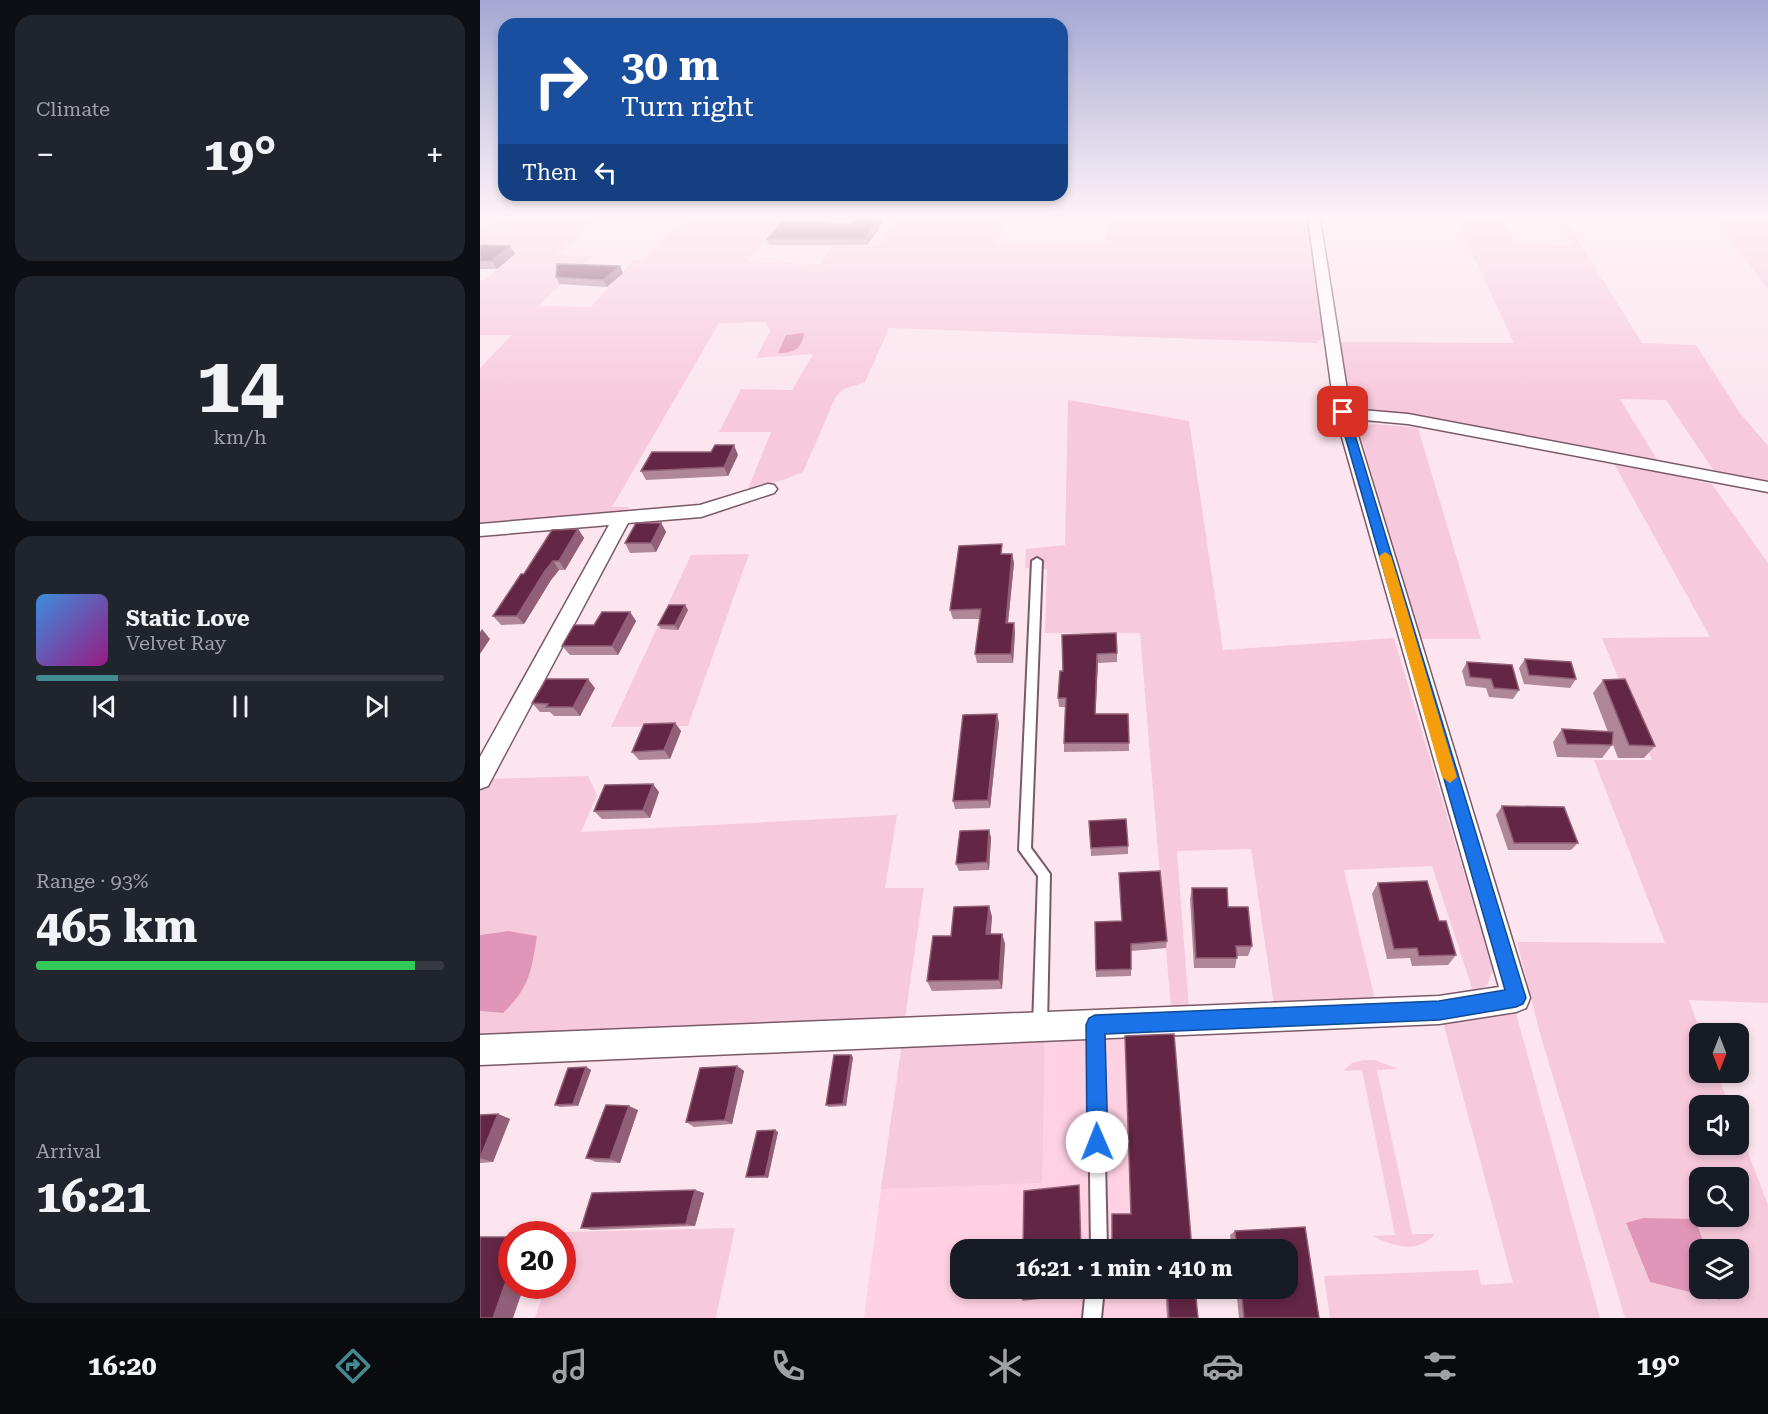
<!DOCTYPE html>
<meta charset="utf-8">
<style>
:root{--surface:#171b24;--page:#20242c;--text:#f1f3f6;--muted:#9ea1a6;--line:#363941;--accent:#438b90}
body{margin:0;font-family:"Roboto Serif",serif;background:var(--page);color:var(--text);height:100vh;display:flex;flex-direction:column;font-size:22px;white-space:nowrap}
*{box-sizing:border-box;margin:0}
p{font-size:20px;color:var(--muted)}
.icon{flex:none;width:33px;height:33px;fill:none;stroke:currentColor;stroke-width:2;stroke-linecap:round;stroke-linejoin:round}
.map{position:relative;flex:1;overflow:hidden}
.panel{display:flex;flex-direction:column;gap:15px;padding:15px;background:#0d0f14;width:480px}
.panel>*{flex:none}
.guide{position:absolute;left:18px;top:18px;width:570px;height:183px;border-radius:18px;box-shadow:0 3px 9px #0003;background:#1a4fa0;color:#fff;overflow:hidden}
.needle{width:39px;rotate:180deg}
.fabs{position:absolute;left:1209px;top:1023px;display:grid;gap:12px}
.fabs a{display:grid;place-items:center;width:60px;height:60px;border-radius:12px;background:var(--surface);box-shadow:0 3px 9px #0003;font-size:30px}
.speed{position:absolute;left:18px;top:1221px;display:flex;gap:12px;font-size:30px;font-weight:700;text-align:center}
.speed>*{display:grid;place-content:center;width:78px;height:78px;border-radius:50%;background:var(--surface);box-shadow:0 3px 9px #0003;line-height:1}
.speed .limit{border:9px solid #d22;background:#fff;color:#111}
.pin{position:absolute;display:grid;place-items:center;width:51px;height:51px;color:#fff;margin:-26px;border-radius:12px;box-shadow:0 3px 9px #0006}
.me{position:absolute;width:66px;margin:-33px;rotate:359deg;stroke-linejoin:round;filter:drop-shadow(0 0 4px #0008)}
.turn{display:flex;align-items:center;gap:21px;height:126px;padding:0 24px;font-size:27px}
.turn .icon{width:78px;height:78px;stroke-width:2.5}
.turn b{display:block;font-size:42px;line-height:51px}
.then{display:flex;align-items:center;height:57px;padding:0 24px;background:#0003;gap:12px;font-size:22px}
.big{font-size:45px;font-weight:700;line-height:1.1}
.panel .card{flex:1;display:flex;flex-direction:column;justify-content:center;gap:9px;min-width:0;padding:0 21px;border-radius:18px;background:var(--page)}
.panel .dial{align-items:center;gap:0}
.dial b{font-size:78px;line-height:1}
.song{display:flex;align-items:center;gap:18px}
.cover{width:72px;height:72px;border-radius:9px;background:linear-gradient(135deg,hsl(210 70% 55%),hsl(310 70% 35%))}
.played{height:6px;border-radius:3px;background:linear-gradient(90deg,var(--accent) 20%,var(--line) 20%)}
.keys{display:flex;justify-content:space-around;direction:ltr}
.heat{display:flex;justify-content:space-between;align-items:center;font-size:33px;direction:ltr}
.charge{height:9px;border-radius:4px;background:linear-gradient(90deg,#34c759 93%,var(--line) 0)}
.trip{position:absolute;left:470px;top:1239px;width:348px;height:60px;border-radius:18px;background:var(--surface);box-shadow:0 3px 9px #0003;font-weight:700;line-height:60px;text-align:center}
.menu{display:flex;height:96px;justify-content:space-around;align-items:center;background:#090b0e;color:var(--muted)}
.menu .icon{width:42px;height:42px}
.menu .current{color:var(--accent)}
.menu b{font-size:27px;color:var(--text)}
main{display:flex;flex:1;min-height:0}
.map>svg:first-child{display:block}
.built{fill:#ffd1e3}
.green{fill:#f7c9dc;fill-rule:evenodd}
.water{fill:#e097b7}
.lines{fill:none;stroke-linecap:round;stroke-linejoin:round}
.lane-casing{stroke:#7b5a68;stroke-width:4}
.street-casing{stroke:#7b5a68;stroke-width:3}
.lane{fill:#fff;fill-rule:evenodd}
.street{fill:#fff;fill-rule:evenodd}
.wall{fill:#b08699}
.shaded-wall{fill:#915f77}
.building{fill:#632644;stroke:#915f77;stroke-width:1.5}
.route{fill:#1a73e8;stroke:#114b97;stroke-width:1.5}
.slow{fill:#f59e0b}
</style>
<main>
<section class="panel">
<div class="card"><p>Climate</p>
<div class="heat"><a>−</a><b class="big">19°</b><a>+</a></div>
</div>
<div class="card dial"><b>14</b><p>km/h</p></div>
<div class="card">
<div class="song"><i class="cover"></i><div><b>Static Love</b><p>Velvet Ray</p></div></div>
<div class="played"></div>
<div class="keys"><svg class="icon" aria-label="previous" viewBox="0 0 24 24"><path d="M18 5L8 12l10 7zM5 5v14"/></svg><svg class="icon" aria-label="pause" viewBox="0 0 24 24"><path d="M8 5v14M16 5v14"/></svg><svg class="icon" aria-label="next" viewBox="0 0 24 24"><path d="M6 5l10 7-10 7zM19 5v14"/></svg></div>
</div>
<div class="card"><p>Range · 93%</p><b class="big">465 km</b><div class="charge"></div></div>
<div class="card"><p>Arrival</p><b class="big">16:21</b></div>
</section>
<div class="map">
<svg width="1288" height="1318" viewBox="0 0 1288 1318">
<rect width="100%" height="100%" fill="#fce5ee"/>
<path class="built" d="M690 1032 709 1249 480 1250V1288L712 1289 715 1318H384L401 1189 561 1183 565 1035Z"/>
<g class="green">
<path d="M13 219H118L76 255 116 256 109 259 58 306 110 307 154 260H163L203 219H301L267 261 340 265 353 245 399 246 413 219H528L516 243 621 245 625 244 629 219H828L844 336 837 343 409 328 385 382 364 389 356 396 323 472 303 480 268 489 291 432H239L261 389 312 390 333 354 276 358 290 331 286 322 239 323 132 507H149L146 512 0 523V368L32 335H0V280H5L42 249 0 247V228Z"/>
<path d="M976 219H1022L1035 243 1087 246 1092 244 1076 219H1085L1162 343 1216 345 1260 413 1288 446V483L1236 474 1186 400 1140 399 1179 463 884 411 868 401 859 342 1034 343Z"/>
<path d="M1235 219H1288V290Z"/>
<path d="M588 400 709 421 743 650 914 638 1013 970 1007 985 994 994 952 866 864 870 895 999 794 1004 771 849 697 851 709 1008 691 1009 660 633H565L567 569 545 568 546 549 585 545Z"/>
<path d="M894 424 938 428 1001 639H939L878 426Z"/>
<path d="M1133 462 1232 484 1288 563V1003L1209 1000 1221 1033 1220 1072 1237 1073 1249 1105 1220 1106V1144H1258L1259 1129 1288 1205V1318H1145L1059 1030 1037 942 1185 943 1114 760H1172L1122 638 1230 637ZM1220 1178H1258V1216H1220ZM1163 1218 1215 1220 1226 1249 1258 1250V1288L1237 1289 1239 1300 1170 1282 1146 1224Z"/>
<path d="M269 554 208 726 131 727 211 555Z"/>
<path d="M108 776 117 795 101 832 417 815 405 888H444L425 1018 0 1035V1011L23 1013 28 931 0 935V792L6 779Z"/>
<path d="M1036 1013 1120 1318H850L844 1276 998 1270 1001 1285 1033 1283 963 1022Z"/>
<path d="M565 1035 562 1183 401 1189 422 1043Z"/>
<path d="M884 1060H895L918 1069 897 1070 932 1234H955C938 1254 914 1247 893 1236L915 1235 882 1070 863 1071 872 1063Z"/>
<path d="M255 1228 236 1318H55L66 1286H82L84 1232Z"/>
</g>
<g class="water">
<path d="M324 333C322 349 314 353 298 353L306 335Z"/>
<path d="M28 931 57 936C51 972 50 987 23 1013L0 1011V935Z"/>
<path d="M1163 1218 1215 1219 1226 1249 1220 1250V1288L1237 1289 1240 1300 1170 1282 1146 1223Z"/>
</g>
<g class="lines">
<g class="lane-casing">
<g id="lane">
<path d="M557 558 562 561 551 848 570 874 567 1027 565 1032 560 1034 555 1032 553 1027 558 876 539 850 552 561Z"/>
<path d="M615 1018 620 1020 622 1025 627 1250H611L608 1025 610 1020Z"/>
<path d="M606 1288H624L621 1318H603Z"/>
</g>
</g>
<g class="street-casing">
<g id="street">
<path d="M828 219H840L870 409 928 414 1288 482V492L928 424 873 419 1050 998 1046 1008 1036 1012 959 1024 0 1065V1035L959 996 1019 987 855 413Z"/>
<path d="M288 484 294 485 297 489 294 493 221 517 148 523 8 786 0 789V757L129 525 0 536V524L220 505Z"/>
</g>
</g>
<use href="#lane" class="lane"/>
<use href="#street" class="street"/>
</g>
<g class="wall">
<path d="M372 223 398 230 387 245H289L287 239Z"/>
<path d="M0 246H30L35 254 17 269H0Z"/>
<path d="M143 273 127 287 79 284 76 277Z"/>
<path d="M258 455 248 476 166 480 161 471Z"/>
<path d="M181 523 186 532 176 552 150 553 145 543Z"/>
<path d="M98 529 104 538 85 570H79L71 580 44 624 21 625 13 616 44 574Z"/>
<path d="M523 554H532L534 563 528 623 535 632 533 663H497L495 654 500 619H473L470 610Z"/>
<path d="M205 605 208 610 198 630 181 629 178 625Z"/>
<path d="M150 612 156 621 138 655H90L82 646 114 625Z"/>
<path d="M582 635 637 653V662L618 663 615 714H648L649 751 584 752V743L585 707H579L578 698 583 671Z"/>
<path d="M1045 659 1096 679 1090 688 1044 684 1039 668Z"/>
<path d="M987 662 1039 690 1033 699 1009 697 1006 688 986 686 982 671Z"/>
<path d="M1123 680 1175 746 1164 758H1138L1132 742V745L1122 758 1077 757 1073 742 1082 729 1128 732 1113 693Z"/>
<path d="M115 688 100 716H74L70 712H60L52 703Z"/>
<path d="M517 714 519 723 510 808 475 809 473 801Z"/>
<path d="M195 723 201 731 190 759 159 760 152 752Z"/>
<path d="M179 792 170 818 122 819 114 811Z"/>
<path d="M1022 806 1098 843 1091 850H1028L1016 815Z"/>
<path d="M609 821 648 846V854L611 856Z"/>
<path d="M509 830 511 838 509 870 479 871 476 864Z"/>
<path d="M898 883 959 921 976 955 968 965 932 966 930 958 907 959 892 894Z"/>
<path d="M712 888 772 946 768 956H757L755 968H714L710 899Z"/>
<path d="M509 906 512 917 510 934H522L525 944 522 989 452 991 447 981 471 936Z"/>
<path d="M615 922 687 941 686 948 651 951V976L616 977Z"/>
<path d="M373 1057 366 1106 349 1107 346 1105Z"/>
<path d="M257 1066 264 1071 252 1124 214 1127 206 1122Z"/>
<path d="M106 1067 111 1070 98 1106 80 1107 75 1105Z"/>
<path d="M158 1110 140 1163 116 1162 106 1158Z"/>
<path d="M18 1114 30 1119 13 1162 0 1163V1115Z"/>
<path d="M295 1130 298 1132 288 1178H270L266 1177Z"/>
<path d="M215 1190 224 1193 215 1226 112 1230 101 1228Z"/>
<path d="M825 1227 839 1318H759L756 1288H807V1250H752L750 1235 755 1231Z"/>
<path d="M634 1288H673L634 1290Z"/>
<path d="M685 1288H715L718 1318H687Z"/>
</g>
<g class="shaded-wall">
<path d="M399 219H404L398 230 387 245 385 239Z"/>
<path d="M30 246 35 254 17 269 12 261Z"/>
<path d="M140 266 143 273 127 287 123 280Z"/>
<path d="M254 445 258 455 248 476 244 467Z"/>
<path d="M181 523 186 532 176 552 171 543Z"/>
<path d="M98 529 104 538 85 570 79 561Z"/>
<path d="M532 554 534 563 527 632 526 623Z"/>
<path d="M73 561 79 570 71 580 44 624 37 616 65 571Z"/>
<path d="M205 605 208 610 198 630 195 625Z"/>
<path d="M150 612 156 621 138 655 132 646Z"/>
<path d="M534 623 535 632 533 663 531 654Z"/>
<path d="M2 629 10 639 0 654V632Z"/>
<path d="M617 654 618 663 615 723V714Z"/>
<path d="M108 679 115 688 100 716 93 707Z"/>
<path d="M517 714 519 723 510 808 508 800Z"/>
<path d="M195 723 201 731 190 759 184 750Z"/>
<path d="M173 784 179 792 170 818 163 810Z"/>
<path d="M509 830 511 838 509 870 507 862Z"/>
<path d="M509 906 512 917 510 944 506 934Z"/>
<path d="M522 934 525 944 522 989 519 980Z"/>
<path d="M371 1055 373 1057 366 1106 363 1104Z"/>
<path d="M257 1066 264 1071 252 1124 245 1120Z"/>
<path d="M106 1067 111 1070 98 1106 93 1104Z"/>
<path d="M149 1106 158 1110 140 1163 130 1159Z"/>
<path d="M18 1114 30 1119 13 1162 0 1158Z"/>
<path d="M295 1130 298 1132 288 1178 285 1176Z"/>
<path d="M215 1190 224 1193 215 1226 206 1224Z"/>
<path d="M29 1273H32V1286H44L33 1318H13Z"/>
</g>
<g class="building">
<path d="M374 219H399L385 239H287L302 221 372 223Z"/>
<path d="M2 245 30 246 12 261H0V246Z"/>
<path d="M77 264 140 266 123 280 76 277Z"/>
<path d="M235 445H254L244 467 161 471 172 452H231Z"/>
<path d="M156 523H181L171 543H145Z"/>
<path d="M98 529 79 561H73L65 571 37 616H13L41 574H44L72 530Z"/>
<path d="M522 544 521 554H532L526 623H534L531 654H495L501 609 470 610 479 546Z"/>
<path d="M189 605H205L195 625H178Z"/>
<path d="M122 612H150L132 646H82L94 625H114Z"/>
<path d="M636 633 637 653 617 654 615 714H648L649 743H584L586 698H578L580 671H583L582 635Z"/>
<path d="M1045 659 1091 662 1096 679 1049 675Z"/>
<path d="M987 662 1032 665 1039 690 1014 688 1011 679 990 677Z"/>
<path d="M66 679H108L93 707H66L68 704 52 703Z"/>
<path d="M1145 679 1175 746 1149 745 1123 680Z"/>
<path d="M517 714 508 800 473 801 483 715Z"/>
<path d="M195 723 184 750 152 752 164 724Z"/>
<path d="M1082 729 1133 732 1132 745 1087 744Z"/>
<path d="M173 784 163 810 114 811 125 785Z"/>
<path d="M1022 806 1084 807 1098 843H1034Z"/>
<path d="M646 819 648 846 611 848 609 821Z"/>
<path d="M509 830 507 862 476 864 480 831Z"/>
<path d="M680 871 687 941 651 944V969L616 970 615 922 642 921 639 873Z"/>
<path d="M947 881 959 921H966L976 955 939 956 937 948 914 949 898 883Z"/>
<path d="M712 888H747L748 907H768L772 946H756L757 958H716Z"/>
<path d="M509 906 506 934H522L519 980 447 981 453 936H471L474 907Z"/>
<path d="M694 1034 712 1250H632V1214H651L645 1036Z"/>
<path d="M354 1055H371L363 1104 346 1105Z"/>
<path d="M257 1066 245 1120 206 1122 220 1068Z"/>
<path d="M106 1067 93 1104 75 1105 88 1068Z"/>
<path d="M126 1105 149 1106 130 1159 106 1158Z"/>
<path d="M18 1114 0 1158V1115Z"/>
<path d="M295 1130 285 1176 266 1177 277 1131Z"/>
<path d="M599 1185 601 1250H543L544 1191Z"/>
<path d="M215 1190 206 1224 101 1228 112 1193Z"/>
<path d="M825 1227 839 1318H764L761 1288H807V1250H757L755 1231Z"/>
<path d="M0 1237H32V1273H29L13 1318H0Z"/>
<path d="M543 1288H602L603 1294 543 1300Z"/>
<path d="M687 1288H715L718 1318H689Z"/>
</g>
<linearGradient id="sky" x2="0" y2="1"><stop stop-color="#a5a8d4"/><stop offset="0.54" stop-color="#fef3f7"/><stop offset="1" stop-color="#fef3f7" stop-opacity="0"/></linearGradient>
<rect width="1288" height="403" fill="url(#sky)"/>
<path class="route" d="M863 409 868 412 1046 998 1043 1004 1036 1007 959 1020 625 1034 628 1142 625 1149 617 1152 610 1149 607 1142 606 1025 609 1018 615 1015 959 1001 1025 990 858 412Z"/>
<path class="slow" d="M905 552 911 556 977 777 970 783 962 777 899 556Z"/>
</svg>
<div class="fabs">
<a><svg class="needle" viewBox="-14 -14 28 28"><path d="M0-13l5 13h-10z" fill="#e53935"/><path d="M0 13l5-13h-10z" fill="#9ea1a6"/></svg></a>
<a><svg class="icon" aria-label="sound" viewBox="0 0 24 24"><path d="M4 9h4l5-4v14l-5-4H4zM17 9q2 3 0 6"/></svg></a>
<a><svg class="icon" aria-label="search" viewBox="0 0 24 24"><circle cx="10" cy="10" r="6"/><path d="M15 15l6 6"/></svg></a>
<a><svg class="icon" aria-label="layers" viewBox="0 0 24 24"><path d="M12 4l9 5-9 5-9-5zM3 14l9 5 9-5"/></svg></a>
</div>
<div class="speed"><div class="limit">20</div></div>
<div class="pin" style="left:863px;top:412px;background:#d93025"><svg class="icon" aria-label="arrive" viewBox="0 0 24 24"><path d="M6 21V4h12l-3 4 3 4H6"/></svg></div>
<svg class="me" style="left:617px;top:1142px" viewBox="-20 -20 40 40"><circle r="19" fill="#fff"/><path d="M0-13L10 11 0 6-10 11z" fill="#1a73e8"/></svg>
<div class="trip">16:21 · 1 min · 410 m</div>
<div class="guide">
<div class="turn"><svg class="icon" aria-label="right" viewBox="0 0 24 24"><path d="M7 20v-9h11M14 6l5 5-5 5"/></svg><div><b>30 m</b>Turn right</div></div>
<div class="then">Then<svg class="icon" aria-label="left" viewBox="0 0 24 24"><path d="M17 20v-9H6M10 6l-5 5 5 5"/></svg></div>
</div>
</div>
</main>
<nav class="menu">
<b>16:20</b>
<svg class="icon current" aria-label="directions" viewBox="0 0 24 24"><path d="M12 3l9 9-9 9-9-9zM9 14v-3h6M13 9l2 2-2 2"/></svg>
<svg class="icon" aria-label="music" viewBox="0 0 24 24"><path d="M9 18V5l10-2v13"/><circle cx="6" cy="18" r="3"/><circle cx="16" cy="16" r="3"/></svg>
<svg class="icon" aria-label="phone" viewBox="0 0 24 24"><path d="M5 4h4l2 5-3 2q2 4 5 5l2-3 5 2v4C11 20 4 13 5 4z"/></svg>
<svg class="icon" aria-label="climate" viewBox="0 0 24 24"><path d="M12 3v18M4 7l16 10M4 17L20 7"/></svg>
<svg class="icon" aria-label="car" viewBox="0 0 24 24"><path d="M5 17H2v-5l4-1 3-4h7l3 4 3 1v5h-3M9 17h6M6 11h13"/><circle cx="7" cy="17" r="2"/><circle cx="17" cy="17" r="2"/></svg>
<svg class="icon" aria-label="filters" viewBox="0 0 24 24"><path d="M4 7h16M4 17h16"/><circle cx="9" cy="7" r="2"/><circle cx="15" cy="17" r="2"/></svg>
<b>19°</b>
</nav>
